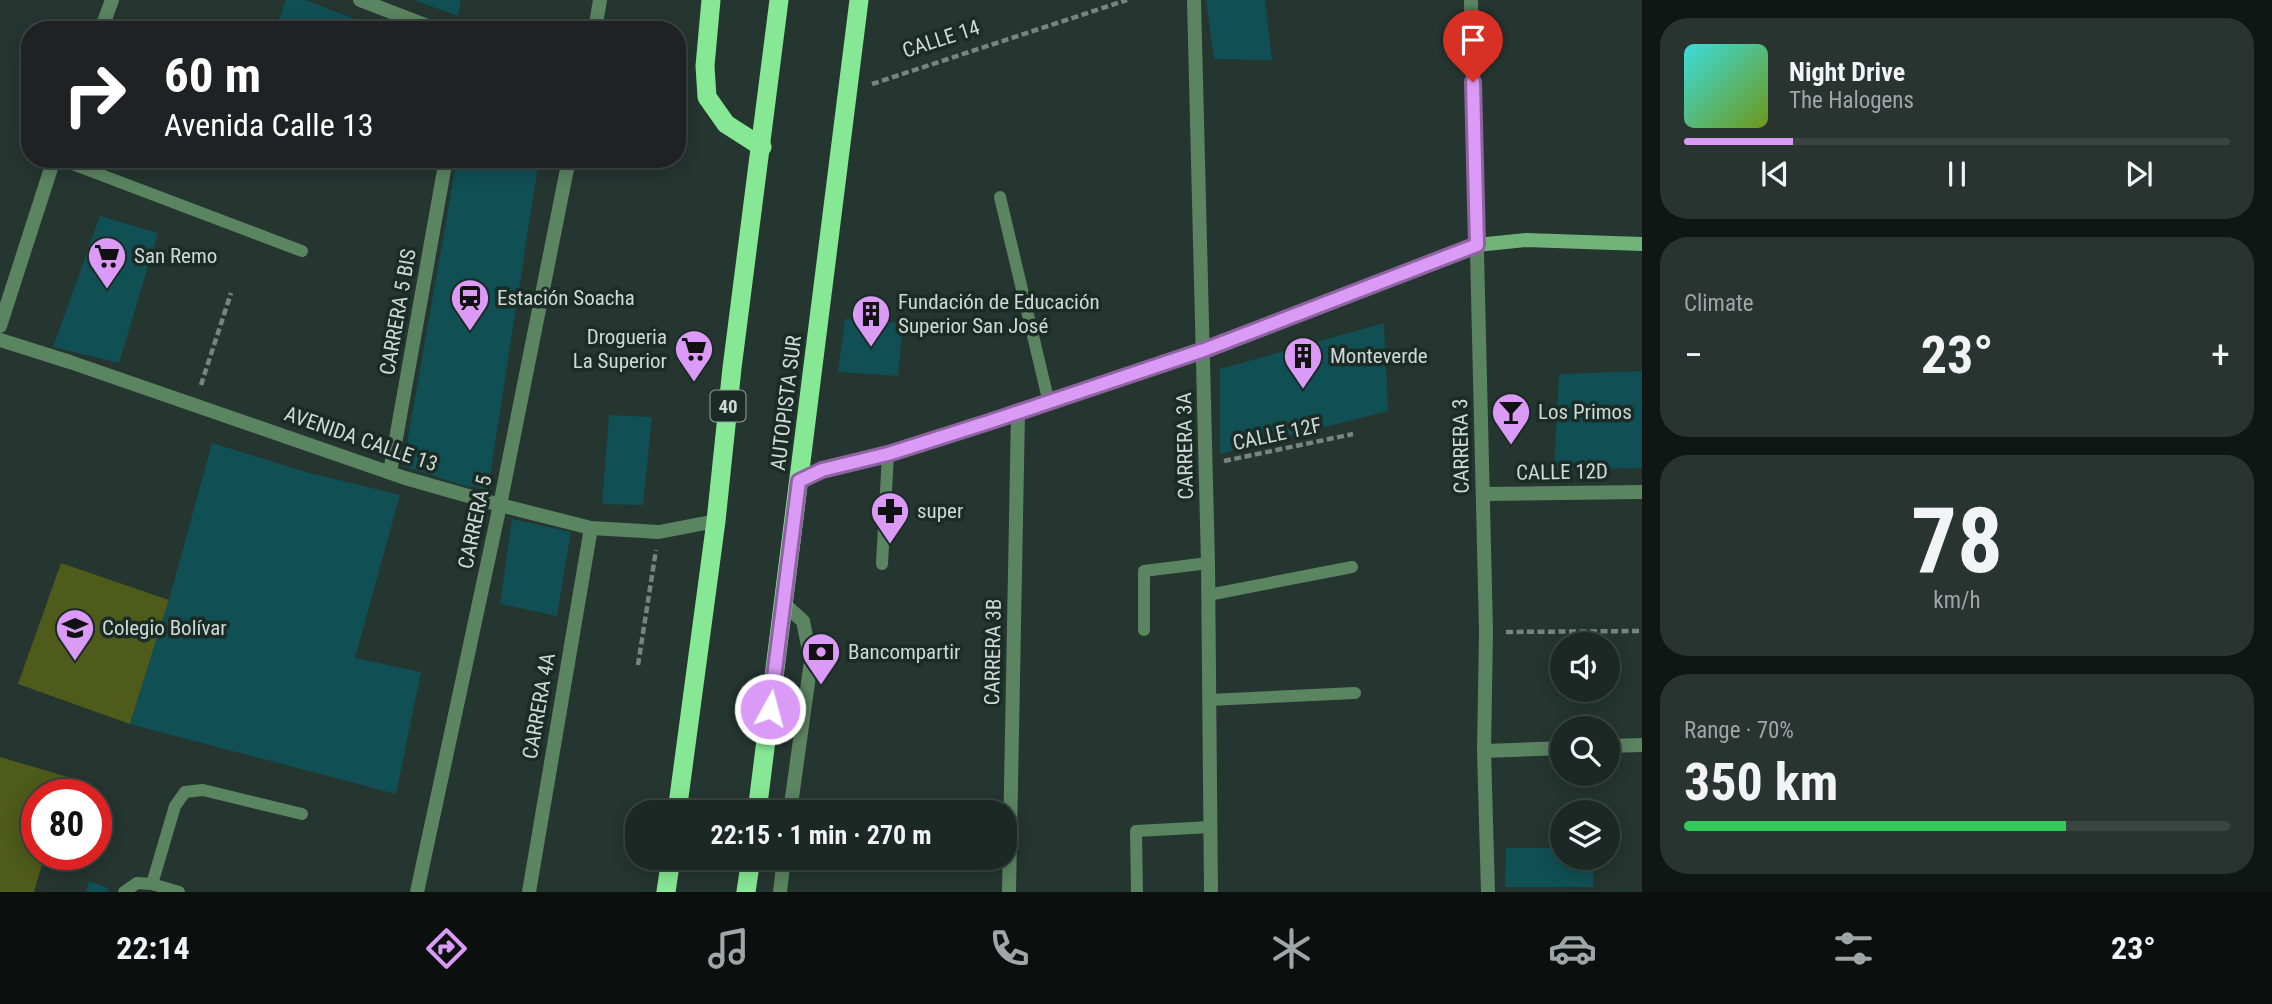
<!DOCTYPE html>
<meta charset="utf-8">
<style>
:root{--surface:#1c2824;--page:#293431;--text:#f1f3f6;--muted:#a0a6a6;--line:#3a4441;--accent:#da9af6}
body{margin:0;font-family:"Roboto Condensed",sans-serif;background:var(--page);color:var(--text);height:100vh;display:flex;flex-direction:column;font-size:26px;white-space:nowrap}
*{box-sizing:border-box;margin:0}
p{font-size:23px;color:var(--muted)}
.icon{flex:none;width:38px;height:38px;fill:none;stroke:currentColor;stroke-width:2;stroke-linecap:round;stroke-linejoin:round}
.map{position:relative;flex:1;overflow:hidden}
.side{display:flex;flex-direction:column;gap:18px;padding:18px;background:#0f1614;width:630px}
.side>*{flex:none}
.guide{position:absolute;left:21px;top:21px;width:665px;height:147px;border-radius:28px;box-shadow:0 4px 18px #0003,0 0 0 2px var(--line);background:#202124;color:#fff;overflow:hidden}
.controls{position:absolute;left:1550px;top:632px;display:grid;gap:14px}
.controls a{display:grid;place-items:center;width:70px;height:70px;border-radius:50%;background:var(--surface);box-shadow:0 4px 18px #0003,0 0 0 2px var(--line);font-size:35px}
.speed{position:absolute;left:21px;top:779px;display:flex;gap:14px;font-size:35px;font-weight:700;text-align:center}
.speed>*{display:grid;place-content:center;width:91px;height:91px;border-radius:50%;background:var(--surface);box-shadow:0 4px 18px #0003,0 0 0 2px var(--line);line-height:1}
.speed .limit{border:10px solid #d22;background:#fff;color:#111}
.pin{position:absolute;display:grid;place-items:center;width:60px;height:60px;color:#fff;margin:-72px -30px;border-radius:50% 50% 50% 0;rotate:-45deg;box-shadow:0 0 7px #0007}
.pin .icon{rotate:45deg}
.me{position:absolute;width:77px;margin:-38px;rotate:7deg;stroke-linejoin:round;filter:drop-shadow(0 0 5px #0008)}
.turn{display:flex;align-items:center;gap:24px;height:147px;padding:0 28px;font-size:32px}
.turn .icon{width:91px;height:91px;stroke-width:2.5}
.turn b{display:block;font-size:49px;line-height:60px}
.big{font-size:52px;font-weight:700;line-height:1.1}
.side .widget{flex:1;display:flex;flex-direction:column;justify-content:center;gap:10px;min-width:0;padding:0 24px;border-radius:28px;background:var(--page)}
.side .dial{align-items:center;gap:0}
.dial b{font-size:91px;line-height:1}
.song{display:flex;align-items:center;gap:21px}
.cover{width:84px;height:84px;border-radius:10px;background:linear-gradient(135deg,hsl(180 70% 55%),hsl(80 70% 35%))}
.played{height:7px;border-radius:4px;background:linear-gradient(90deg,var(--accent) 20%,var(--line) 20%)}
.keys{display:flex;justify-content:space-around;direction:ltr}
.heat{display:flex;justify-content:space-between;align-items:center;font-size:38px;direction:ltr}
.charge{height:10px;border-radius:5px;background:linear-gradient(90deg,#34c759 70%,var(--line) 0)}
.trip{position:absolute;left:625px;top:800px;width:392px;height:70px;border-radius:28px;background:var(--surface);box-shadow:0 4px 18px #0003,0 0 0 2px var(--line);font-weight:700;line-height:70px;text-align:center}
.dock{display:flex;height:112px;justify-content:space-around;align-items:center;background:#0b100e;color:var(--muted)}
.dock .icon{width:49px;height:49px}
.dock .selected{color:var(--accent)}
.dock b{font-size:32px;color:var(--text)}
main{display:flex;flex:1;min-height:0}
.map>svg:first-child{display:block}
.green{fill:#4e5b1a}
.building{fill:#104f54}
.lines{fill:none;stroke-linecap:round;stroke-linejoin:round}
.path{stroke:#778480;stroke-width:4.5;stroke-dasharray:7 3.5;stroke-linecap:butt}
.service{stroke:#5b8460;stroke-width:12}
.pedestrian{stroke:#5b8460;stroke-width:14}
.minor{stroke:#5b8460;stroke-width:14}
.secondary{stroke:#70b379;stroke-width:14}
.trunk{stroke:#86e894;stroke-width:19}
.route-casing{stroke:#8e64a0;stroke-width:18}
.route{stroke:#da9af6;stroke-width:12}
.labels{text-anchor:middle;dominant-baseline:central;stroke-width:7;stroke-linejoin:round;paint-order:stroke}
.shield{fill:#1b2b26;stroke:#99a5a1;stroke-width:2}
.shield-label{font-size:19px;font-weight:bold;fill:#cfd9d6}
.street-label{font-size:21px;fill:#cfd9d6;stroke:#1b2b26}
.poi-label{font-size:21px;fill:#cfd9d6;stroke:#1b2b26;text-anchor:start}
</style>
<main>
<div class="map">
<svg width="1642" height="892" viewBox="0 0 1642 892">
<rect width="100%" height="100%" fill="#253530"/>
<g class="green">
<path d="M61 563 169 600 130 724 18 684Z"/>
<path d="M0 757 68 777 62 794H37V854H45L34 892H0Z"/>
</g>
<g class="building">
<path d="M286 0H305L384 30H275Z"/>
<path d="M414 0H461L458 16Z"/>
<path d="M1206 0H1265L1272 60 1214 59Z"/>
<path d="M457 159H539L488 490 462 485 403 466Z"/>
<path d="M100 216 158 233 119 363 53 347Z"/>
<path d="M845 319 903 323 898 376 838 372Z"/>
<path d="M1384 323 1388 411 1220 454V369Z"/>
<path d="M1642 371V468L1554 470 1559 374Z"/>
<path d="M609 415 652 417 643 505 602 504Z"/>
<path d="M212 443 306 472 400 495 355 658 421 672 396 794 130 724 169 600Z"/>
<path d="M512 519 571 532 557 616 500 604Z"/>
<path d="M1506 848H1563V858H1594L1593 887H1505Z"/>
<path d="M89 881 108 888 107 892H86Z"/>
</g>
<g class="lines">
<g class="path">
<path d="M872 84 1127 0"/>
<path d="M201 385 231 293"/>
<path d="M1224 461 1353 434"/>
<path d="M1506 632 1642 631"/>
<path d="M638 665 656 550"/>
</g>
<g class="service">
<path d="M59 159 302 251"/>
<path d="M1000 197 1049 403"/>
<path d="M882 564 888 454"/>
<path d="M1208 595 1352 567"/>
<path d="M1144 630V571L1208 563"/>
<path d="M1209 700 1355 693"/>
<path d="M152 884 179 892"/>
<path d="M124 892 137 883 152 884 175 806 185 792 203 790 302 814"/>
<path d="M1137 892 1136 831 1211 827"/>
</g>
<g class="pedestrian">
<path d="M0 340 70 362 405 478 500 505 591 528 659 532 716 521"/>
<path d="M390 472 446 159"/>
<path d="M529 892 591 528"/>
</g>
<g class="minor">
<path d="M360 0 438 30"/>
<path d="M1194 0 1208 563 1211 892"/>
<path d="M1471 0 1486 631 1484 751 1488 892"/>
<path d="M101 30 112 0"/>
<path d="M595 30 600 0"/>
<path d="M0 326 54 159"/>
<path d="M1483 494 1642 492"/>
<path d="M783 603 803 621 811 661 790 812"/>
<path d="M1608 746 1642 745"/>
<path d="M1484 751 1563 748"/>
<path d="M417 892 500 505 569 159"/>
<path d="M780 892 784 858"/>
<path d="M1009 892 1018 413"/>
</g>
<path class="secondary" d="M799 481 822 469 888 454 1018 413 1204 350 1477 245 1526 240 1642 244"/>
<g class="trunk">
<path d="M711 0 705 66 707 97 726 124 762 147"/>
<path d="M677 812 716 521 732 368 779 0"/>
<path d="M757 812 859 0"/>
<path d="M666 892 671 858"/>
<path d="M746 892 751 858"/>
</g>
</g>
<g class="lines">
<g class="route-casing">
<path id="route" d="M770 709 799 481 822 470 888 454 992 421 1204 350 1477 245 1473 82"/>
</g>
<use href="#route" class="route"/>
</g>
<defs>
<g id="supermarket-pin" transform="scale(2.0125)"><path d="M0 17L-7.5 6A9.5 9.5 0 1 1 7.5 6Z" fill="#da9af6" stroke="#1b2b26"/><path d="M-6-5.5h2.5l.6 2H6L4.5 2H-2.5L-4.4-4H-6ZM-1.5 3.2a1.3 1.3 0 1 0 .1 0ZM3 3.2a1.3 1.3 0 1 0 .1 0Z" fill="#111"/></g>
<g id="station-pin" transform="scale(2.0125)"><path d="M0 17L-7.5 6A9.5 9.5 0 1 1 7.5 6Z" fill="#da9af6" stroke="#1b2b26"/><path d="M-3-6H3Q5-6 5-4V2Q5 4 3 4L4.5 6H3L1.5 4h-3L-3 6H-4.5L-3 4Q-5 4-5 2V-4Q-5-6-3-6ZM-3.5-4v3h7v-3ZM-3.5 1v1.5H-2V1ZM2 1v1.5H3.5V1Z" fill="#111"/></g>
<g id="building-pin" transform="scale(2.0125)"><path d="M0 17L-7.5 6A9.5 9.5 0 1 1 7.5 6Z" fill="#da9af6" stroke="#1b2b26"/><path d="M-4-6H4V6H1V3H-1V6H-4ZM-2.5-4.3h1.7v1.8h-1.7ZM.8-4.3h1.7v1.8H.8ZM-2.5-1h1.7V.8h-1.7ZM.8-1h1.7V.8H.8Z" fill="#111"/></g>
<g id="bar-pin" transform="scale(2.0125)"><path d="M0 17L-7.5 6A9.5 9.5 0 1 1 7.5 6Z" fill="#da9af6" stroke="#1b2b26"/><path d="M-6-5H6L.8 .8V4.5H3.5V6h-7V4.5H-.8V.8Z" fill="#111"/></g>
<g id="pharmacy-pin" transform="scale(2.0125)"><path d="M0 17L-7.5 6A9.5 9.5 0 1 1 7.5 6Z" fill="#da9af6" stroke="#1b2b26"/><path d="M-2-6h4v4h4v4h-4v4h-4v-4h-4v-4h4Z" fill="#111"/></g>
<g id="school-pin" transform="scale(2.0125)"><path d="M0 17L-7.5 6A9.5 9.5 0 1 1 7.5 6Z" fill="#da9af6" stroke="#1b2b26"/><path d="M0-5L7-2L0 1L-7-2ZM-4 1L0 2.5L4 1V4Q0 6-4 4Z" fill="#111"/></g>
<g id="bank-pin" transform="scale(2.0125)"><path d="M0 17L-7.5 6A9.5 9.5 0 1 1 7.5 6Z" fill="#da9af6" stroke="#1b2b26"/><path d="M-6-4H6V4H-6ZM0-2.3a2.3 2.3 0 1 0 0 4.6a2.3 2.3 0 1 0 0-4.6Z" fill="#111"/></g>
</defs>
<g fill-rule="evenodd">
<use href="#supermarket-pin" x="107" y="256"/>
<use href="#station-pin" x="470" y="298"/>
<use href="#building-pin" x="871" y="314"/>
<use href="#supermarket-pin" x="694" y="349"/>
<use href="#building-pin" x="1303" y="356"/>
<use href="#bar-pin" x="1511" y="412"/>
<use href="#pharmacy-pin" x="890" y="511"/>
<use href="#school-pin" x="75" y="628"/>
<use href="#bank-pin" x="821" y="652"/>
</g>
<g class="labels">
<rect class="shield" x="710.5" y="390.5" width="35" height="31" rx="5"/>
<g class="shield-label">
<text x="728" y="406">40</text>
</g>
<g class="street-label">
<text transform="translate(941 39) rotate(-18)">CALLE 14</text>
<text transform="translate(398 312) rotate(-80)">CARRERA 5 BIS</text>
<text transform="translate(786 403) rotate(-83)">AUTOPISTA SUR</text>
<text transform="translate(1277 434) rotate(-12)">CALLE 12F</text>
<text transform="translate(361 439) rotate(19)">AVENIDA CALLE 13</text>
<text transform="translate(1185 446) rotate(-91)">CARRERA 3A</text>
<text transform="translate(1461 446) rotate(-91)">CARRERA 3</text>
<text transform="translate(1562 472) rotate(-1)">CALLE 12D</text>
<text transform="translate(475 522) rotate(-78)">CARRERA 5</text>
<text transform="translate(993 652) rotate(-89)">CARRERA 3B</text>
<text transform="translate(539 706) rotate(-80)">CARRERA 4A</text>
</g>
<g class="poi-label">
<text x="134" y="256">San Remo</text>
<text x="497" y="298">Estación Soacha</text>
<text x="898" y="302">Fundación de Educación<tspan x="898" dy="24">Superior San José</tspan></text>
<text x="667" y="337" text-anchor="end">Drogueria<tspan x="667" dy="24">La Superior</tspan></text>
<text x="1330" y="356">Monteverde</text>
<text x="1538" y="412">Los Primos</text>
<text x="917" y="511">super</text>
<text x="102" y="628">Colegio Bolívar</text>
<text x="848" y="652">Bancompartir</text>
</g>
</g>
</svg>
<div class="controls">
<a><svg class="icon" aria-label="sound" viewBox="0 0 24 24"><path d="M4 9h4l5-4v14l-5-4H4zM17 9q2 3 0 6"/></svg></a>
<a><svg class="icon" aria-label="search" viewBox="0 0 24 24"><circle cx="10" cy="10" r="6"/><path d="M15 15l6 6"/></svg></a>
<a><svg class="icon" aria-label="layers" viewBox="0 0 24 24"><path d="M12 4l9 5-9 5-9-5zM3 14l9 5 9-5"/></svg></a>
</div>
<div class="speed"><div class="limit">80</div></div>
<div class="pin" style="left:1473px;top:82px;background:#d93025"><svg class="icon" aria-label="arrive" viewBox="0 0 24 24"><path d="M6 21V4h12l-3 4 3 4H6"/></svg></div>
<svg class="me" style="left:770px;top:709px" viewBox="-20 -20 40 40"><circle r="17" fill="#da9af6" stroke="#fff" stroke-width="3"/><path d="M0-11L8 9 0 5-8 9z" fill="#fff"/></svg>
<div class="trip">22:15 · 1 min · 270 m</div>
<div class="guide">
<div class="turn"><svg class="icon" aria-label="right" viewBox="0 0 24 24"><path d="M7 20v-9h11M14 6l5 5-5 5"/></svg><div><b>60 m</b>Avenida Calle 13</div></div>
</div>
</div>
<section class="side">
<div class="widget">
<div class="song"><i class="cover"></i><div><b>Night Drive</b><p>The Halogens</p></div></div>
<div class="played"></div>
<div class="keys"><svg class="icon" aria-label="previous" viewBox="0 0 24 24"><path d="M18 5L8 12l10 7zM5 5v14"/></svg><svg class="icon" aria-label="pause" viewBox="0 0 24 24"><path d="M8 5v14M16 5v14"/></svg><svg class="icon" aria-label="next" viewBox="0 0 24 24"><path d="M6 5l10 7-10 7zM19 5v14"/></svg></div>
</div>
<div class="widget"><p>Climate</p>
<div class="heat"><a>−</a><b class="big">23°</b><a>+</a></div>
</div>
<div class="widget dial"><b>78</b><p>km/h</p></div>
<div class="widget"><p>Range · 70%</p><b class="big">350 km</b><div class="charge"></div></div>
</section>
</main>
<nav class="dock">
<b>22:14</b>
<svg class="icon selected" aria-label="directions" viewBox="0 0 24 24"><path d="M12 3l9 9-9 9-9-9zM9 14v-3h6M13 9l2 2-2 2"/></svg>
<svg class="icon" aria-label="music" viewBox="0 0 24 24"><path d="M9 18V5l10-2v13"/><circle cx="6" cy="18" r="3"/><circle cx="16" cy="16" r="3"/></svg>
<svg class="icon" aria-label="phone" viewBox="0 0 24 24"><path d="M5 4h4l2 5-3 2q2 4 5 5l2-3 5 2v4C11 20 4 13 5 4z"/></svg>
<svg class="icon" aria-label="climate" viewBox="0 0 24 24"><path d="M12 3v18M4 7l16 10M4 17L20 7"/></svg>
<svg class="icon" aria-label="car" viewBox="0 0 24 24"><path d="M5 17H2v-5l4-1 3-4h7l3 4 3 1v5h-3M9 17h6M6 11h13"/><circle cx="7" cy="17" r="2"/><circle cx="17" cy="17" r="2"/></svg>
<svg class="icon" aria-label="filters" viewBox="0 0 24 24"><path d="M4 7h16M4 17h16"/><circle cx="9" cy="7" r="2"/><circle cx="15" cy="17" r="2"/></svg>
<b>23°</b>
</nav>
